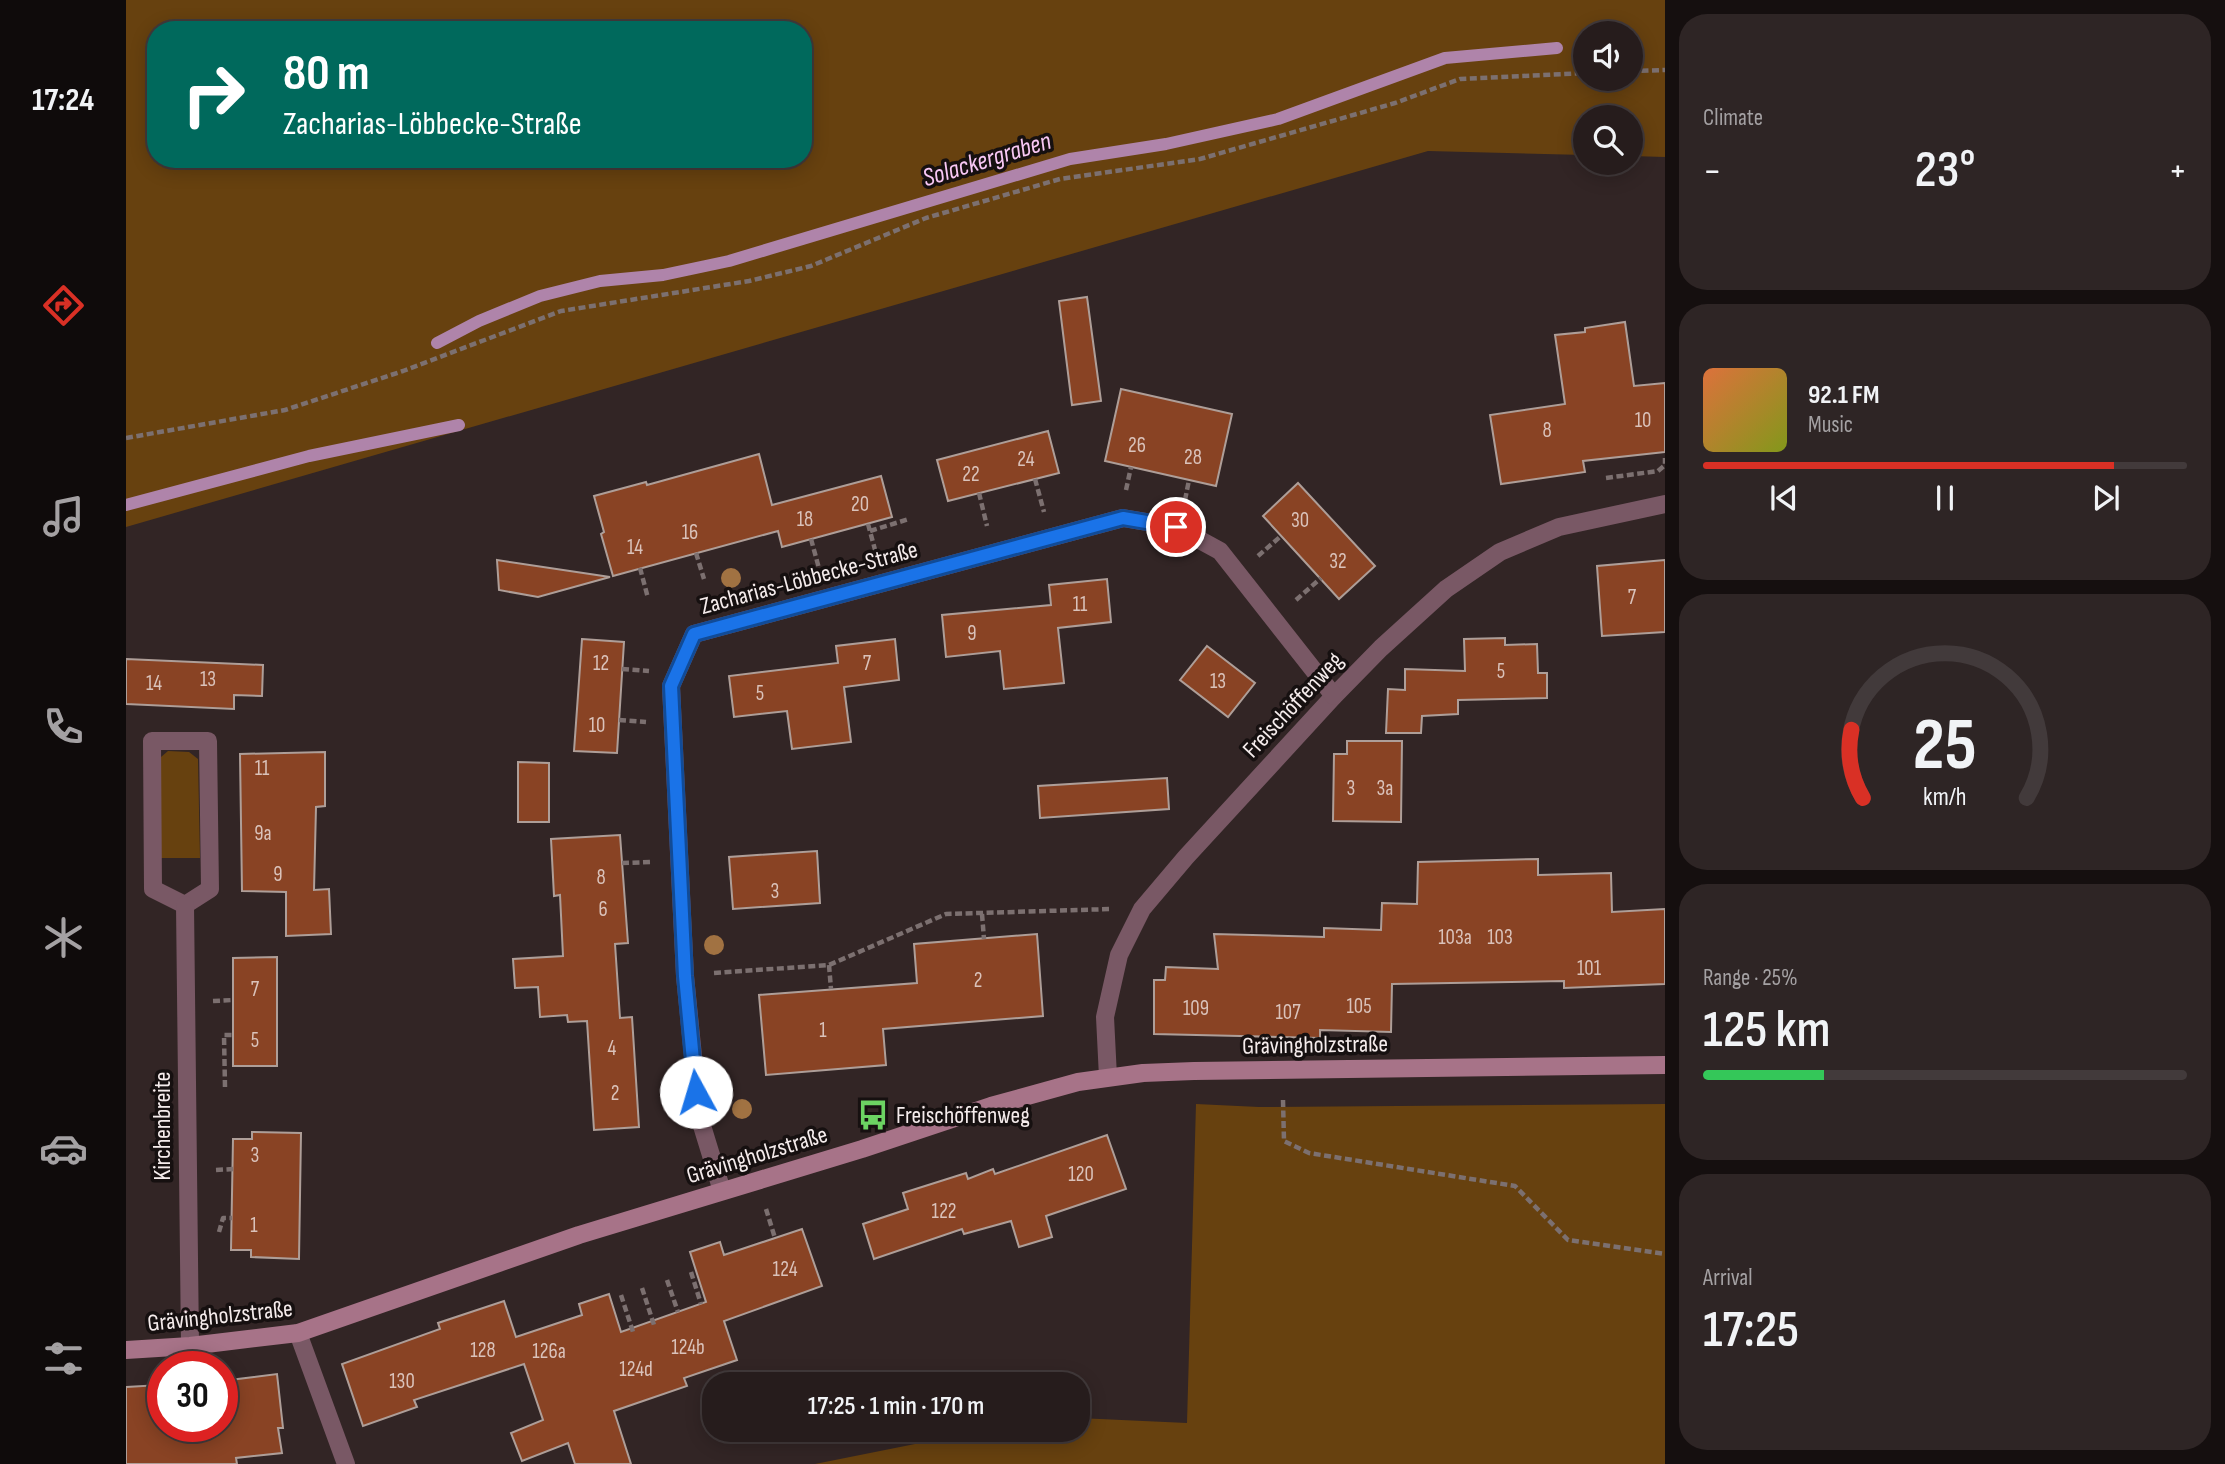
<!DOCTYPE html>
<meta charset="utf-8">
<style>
:root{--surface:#261c1c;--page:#2e2525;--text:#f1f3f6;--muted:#a4a1a3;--line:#423a3b;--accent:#d93025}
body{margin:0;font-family:"Sofia Sans Condensed",sans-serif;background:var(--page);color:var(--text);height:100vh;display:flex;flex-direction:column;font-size:26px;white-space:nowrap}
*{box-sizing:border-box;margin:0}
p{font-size:23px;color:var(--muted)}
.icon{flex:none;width:38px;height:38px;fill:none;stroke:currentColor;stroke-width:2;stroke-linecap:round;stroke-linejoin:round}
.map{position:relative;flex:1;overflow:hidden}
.details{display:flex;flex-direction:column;gap:14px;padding:14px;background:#150f0f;width:560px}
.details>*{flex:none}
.banner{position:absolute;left:21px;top:21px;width:665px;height:147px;border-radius:28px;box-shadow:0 4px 18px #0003,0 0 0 2px var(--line);background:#00695c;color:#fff;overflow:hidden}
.buttons{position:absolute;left:1447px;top:21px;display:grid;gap:14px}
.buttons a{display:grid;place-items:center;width:70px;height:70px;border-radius:50%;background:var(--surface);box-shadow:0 4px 18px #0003,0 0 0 2px var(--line);font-size:35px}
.speed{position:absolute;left:21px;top:1351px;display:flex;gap:14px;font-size:35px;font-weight:700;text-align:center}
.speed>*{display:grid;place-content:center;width:91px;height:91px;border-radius:50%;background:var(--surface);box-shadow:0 4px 18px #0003,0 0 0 2px var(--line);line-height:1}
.speed .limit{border:10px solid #d22;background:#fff;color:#111}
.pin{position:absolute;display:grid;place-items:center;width:60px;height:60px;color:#fff;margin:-30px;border:4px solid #fff;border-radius:50%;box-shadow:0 2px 7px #0007}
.me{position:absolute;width:77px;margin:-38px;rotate:354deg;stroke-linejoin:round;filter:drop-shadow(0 0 5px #0008)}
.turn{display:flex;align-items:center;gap:24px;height:147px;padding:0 21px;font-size:32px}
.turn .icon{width:91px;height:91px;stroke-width:2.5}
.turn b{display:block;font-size:49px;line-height:60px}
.big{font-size:52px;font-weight:600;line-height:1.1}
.details .tile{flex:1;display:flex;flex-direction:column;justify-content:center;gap:10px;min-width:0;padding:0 24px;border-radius:28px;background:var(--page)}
.details .dial{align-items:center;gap:0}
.dial svg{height:182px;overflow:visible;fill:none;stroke:var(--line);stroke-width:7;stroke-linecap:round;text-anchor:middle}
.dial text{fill:var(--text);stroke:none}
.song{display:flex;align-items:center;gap:21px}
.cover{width:84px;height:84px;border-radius:10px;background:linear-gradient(135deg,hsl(20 70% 55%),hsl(70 70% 35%))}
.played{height:7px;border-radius:4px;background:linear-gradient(90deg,var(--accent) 85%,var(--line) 85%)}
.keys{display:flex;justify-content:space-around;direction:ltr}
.heat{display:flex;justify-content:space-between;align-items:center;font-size:38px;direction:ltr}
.charge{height:10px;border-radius:5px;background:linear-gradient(90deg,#34c759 25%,var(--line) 0)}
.trip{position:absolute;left:576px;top:1372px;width:388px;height:70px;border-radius:28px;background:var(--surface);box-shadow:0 4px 18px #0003,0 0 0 2px var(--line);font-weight:600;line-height:70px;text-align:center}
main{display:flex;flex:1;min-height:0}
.tabs{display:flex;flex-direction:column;width:126px;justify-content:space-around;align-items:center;background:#0f0b0b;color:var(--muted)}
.tabs .icon{width:49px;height:49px}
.tabs .current{color:var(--accent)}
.tabs b{font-size:32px;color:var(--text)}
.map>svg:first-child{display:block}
.green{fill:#67410f;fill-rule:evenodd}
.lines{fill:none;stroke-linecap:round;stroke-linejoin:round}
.stream{stroke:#af84aa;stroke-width:12}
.building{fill:#894324;stroke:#ae9e98;stroke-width:2}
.path{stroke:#7c7070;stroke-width:4.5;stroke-dasharray:7 3.5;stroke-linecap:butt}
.service{stroke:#795865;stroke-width:18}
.minor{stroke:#795865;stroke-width:18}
.secondary{stroke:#a77388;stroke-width:18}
.tree{fill:#a17242}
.route-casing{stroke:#114b97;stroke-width:18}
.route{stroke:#1a73e8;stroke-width:12}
.labels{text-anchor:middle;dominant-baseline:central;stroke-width:7;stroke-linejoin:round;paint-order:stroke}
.number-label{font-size:21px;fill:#dac2ba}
.street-label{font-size:24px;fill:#f5ecec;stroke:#161010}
.poi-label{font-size:24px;fill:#f5ecec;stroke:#161010;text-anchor:start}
.water-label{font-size:26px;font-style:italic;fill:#f9c8f5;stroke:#161010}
</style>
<main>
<nav class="tabs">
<b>17:24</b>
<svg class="icon current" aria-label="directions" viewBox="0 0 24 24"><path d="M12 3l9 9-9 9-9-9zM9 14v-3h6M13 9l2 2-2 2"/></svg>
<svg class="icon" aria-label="music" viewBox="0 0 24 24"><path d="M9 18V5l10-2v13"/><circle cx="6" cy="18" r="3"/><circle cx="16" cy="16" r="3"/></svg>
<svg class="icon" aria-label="phone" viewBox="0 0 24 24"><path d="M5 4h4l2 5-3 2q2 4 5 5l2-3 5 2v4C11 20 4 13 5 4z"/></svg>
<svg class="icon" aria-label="climate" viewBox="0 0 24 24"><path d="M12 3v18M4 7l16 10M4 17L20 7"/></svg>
<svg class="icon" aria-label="car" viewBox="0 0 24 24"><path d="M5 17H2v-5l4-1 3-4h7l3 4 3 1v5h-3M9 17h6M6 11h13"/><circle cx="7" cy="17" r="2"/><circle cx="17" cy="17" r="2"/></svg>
<svg class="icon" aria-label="filters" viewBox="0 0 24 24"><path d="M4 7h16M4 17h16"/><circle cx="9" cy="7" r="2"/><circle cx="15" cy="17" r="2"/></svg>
</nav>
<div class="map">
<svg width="1539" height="1464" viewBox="0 0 1539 1464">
<rect width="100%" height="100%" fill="#322525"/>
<g class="green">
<path d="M0 0H1539V157L1505 156V117H1460L1459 155 1302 151 0 527ZM30 30H677V159H30ZM1460 33H1505V79H1460Z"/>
<path d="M42 751 63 752 72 759 74 858H35V757Z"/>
<path d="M1070 1104 1133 1107 1539 1104V1464H689L859 1430H952V1418L1061 1423Z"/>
</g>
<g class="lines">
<g class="stream">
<path d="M311 343 353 321 414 296 474 281 537 275 603 261 944 159 1040 144 1152 119 1319 58 1431 48"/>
<path d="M0 505 183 456 333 425"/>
</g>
</g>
<g class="building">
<path d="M961 297 975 401 946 405 933 301Z"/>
<path d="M1499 322 1508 386 1539 383V452L1457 461 1459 472 1375 484 1364 415 1439 404 1429 335 1459 332V328Z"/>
<path d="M995 389 1106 414 1090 486 979 461Z"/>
<path d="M922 431 933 473 822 501 811 460Z"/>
<path d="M633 454 646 505 755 476 766 517 656 547 652 531 487 576 475 534 478 532 468 496 520 482 521 485Z"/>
<path d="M1172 483 1249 566 1213 599 1137 516Z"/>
<path d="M371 560 484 577 412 597 373 590Z"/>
<path d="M1539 560V632L1476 636 1471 566Z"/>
<path d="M981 579 985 622 932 628 938 683 878 689 874 651 820 657 816 615 925 605 923 585Z"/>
<path d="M1379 638V645L1411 644 1412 673H1421V698L1332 700V714L1296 716 1295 733H1260L1262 689 1279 690V669L1339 671 1338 639Z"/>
<path d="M456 639 498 642 491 753 448 751Z"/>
<path d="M769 639 773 680 718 687 725 742 666 749 661 711 608 717 603 676 712 663 710 646Z"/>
<path d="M1081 646 1129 683 1102 717 1054 680Z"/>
<path d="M0 659 137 665 136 696 108 695V709L0 704Z"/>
<path d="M1221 741H1276L1275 822 1207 821 1208 754H1221Z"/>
<path d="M199 752V806L190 807 188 890 203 889 205 934 160 936V892L116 891 114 754Z"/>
<path d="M392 762 423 763V822H392Z"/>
<path d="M1041 778 1043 809 914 818 912 786Z"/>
<path d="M494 835 502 943 489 944 494 1018 506 1017 513 1127 468 1130 461 1021 442 1022 441 1015 414 1017 412 987 389 988 387 959 437 956 434 895 428 896 425 839Z"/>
<path d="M691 851 694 903 607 909 603 857Z"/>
<path d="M1412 859V875L1485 873 1486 912 1539 909V984L1438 988V981L1266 984 1265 1032 1194 1030V1038L1028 1034V980H1039L1040 967 1092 969 1088 934 1198 937V928L1255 930 1256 903 1291 904 1292 862Z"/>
<path d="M911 934 917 1016 757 1029 760 1065 640 1075 633 995 791 983 788 944Z"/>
<path d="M151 957V1066H107V958Z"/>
<path d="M126 1132 175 1133 173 1259 125 1257V1250H105L107 1139H126Z"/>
<path d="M981 1135 1000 1189 920 1216 926 1237 893 1247 885 1221 838 1234 836 1229 748 1259 737 1224 782 1209 777 1193 840 1173 842 1179 867 1169 869 1174Z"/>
<path d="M676 1229 696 1286 598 1321 611 1360 558 1378 561 1386 488 1411 505 1464H449L442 1443 396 1461 385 1433 417 1420 398 1364 288 1400 291 1407 237 1426 216 1364 314 1329 312 1323 378 1301 390 1337 456 1315 453 1304 483 1294 495 1332 580 1302 564 1252 594 1242 598 1255Z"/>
<path d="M151 1374 157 1428H152L156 1453 110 1458 111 1464H0V1387L34 1385 37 1426H96V1381Z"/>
</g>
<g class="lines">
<g class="path">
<path d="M1505 71 1539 70"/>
<path d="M0 438 159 410 277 371 435 311 623 281 685 266 800 218 934 179 1074 159 1269 103 1334 79 1460 73"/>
<path d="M1480 478 1532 471 1539 465V458"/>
<path d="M909 479 918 512"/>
<path d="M1000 490 1005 467"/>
<path d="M853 493 861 526"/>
<path d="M1059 500 1063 480"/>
<path d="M742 524 751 557"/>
<path d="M744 531 783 519"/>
<path d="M685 539 694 572"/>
<path d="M570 553 578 579"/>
<path d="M1132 556 1155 536"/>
<path d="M514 568 522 598"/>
<path d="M1170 600 1195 578"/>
<path d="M496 669 523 671"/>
<path d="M493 720 520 722"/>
<path d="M496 863 527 862"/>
<path d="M856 914 858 939"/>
<path d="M703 965 705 989"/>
<path d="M588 973 703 965 820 914 985 909"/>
<path d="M87 1001 107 1000"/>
<path d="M99 1087 98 1035H107"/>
<path d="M1157 1100 1158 1141 1183 1153 1389 1186 1442 1240 1539 1254"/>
<path d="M90 1170 107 1169"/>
<path d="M640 1209 649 1238"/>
<path d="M93 1232 97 1218H106"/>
<path d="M565 1272 575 1304"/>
<path d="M541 1280 552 1312"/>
<path d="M516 1288 529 1328"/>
<path d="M495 1295 508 1335"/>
</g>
<path class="service" d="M26 741H82L84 889 59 905 27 889Z"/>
<g class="minor">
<path d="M59 905 64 1346"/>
<path d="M982 1077 979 1017 993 955 1016 909 1060 857 1208 696 1255 648 1320 589 1374 552 1433 527 1539 504"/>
<path d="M596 1191 573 1116 559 976 553 853 545 686 568 634 997 518 1050 527 1094 551 1208 696"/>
<path d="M172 1333 220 1464"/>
</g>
<path class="secondary" d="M0 1350 64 1346 172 1333 453 1235 736 1149 865 1106 952 1082 1017 1073 1068 1071 1539 1065"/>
</g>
<g class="tree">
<circle cx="605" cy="578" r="10"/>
<circle cx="588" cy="945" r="10"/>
<circle cx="616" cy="1109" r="10"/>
</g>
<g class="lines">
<g class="route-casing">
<path id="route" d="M570 1092 559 976 545 686 568 634 997 518 1050 527"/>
</g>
<use href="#route" class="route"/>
</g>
<defs>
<g id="bus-bare" transform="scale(2.415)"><path d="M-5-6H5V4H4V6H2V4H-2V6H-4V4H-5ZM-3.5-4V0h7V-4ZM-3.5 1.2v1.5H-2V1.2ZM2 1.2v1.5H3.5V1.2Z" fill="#6cd362" stroke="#161010" stroke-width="2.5" paint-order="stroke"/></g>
</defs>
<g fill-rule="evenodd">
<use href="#bus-bare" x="747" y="1115"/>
</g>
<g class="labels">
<g class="number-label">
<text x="1517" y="420">10</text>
<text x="1421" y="430">8</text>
<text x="1011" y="445">26</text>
<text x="1067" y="457">28</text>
<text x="900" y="459">24</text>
<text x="845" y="474">22</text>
<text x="734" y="504">20</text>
<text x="679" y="519">18</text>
<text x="1174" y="520">30</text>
<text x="564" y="532">16</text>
<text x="509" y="547">14</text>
<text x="1212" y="561">32</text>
<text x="1506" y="597">7</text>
<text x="954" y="604">11</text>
<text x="846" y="633">9</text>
<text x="475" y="663">12</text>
<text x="741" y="663">7</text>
<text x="1375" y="671">5</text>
<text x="82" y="679">13</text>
<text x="1092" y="681">13</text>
<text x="28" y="683">14</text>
<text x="634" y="693">5</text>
<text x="471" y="725">10</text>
<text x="136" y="768">11</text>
<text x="1225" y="788">3</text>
<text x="1259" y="788">3a</text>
<text x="137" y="833">9a</text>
<text x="152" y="874">9</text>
<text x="475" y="877">8</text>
<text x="649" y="891">3</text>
<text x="477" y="909">6</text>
<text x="1329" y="937">103a</text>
<text x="1374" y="937">103</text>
<text x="1463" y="968">101</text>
<text x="852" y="980">2</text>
<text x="129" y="989">7</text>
<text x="1233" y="1006">105</text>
<text x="1070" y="1008">109</text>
<text x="1162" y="1012">107</text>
<text x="697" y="1030">1</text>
<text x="129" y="1040">5</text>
<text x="486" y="1048">4</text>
<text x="489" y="1093">2</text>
<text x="129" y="1155">3</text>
<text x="955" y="1174">120</text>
<text x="818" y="1211">122</text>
<text x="128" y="1225">1</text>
<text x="659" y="1269">124</text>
<text x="562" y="1347">124b</text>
<text x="357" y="1350">128</text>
<text x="423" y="1351">126a</text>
<text x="510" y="1369">124d</text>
<text x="276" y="1381">130</text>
</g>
<g class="street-label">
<text transform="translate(683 578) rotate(-15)">Zacharias-Löbbecke-Straße</text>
<text transform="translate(1167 705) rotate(-47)">Freischöffenweg</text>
<text transform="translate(1189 1045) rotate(-1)">Grävingholzstraße</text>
<text transform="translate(36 1126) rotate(-90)">Kirchenbreite</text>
<text transform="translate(631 1155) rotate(-17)">Grävingholzstraße</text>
<text transform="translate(94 1316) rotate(-6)">Grävingholzstraße</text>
</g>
<g class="poi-label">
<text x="770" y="1115">Freischöffenweg</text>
</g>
<g class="water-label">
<text transform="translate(861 160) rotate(-17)">Solackergraben</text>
</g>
</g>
</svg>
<div class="buttons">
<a><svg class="icon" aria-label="sound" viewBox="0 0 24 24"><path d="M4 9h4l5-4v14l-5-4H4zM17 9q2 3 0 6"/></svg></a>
<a><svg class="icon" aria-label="search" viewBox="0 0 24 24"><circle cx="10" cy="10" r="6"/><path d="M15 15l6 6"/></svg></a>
</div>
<div class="speed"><div class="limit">30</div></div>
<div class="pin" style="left:1050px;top:527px;background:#d93025"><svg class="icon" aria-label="arrive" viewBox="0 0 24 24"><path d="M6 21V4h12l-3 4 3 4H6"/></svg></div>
<svg class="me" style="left:570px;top:1092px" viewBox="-20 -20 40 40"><circle r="19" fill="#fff"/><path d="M0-13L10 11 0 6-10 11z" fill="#1a73e8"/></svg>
<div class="trip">17:25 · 1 min · 170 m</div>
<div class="banner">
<div class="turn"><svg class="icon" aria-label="right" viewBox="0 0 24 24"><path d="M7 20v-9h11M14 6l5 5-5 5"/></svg><div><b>80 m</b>Zacharias-Löbbecke-Straße</div></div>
</div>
</div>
<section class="details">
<div class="tile"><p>Climate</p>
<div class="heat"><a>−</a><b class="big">23°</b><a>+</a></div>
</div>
<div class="tile">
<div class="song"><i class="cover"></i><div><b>92.1 FM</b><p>Music</p></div></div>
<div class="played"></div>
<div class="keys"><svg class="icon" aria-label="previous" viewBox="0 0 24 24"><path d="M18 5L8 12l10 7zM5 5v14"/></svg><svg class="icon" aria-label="pause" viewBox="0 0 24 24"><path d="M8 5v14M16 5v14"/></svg><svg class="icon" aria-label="next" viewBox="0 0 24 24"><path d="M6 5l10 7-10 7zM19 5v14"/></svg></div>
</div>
<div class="tile dial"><svg viewBox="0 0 100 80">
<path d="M14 69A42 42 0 1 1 86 69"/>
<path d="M14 69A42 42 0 0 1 9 39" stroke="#d93025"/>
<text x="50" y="56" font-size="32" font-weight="700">25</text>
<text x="50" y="72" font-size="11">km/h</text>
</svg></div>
<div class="tile"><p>Range · 25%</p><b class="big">125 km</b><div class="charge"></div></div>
<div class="tile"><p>Arrival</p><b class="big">17:25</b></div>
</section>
</main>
